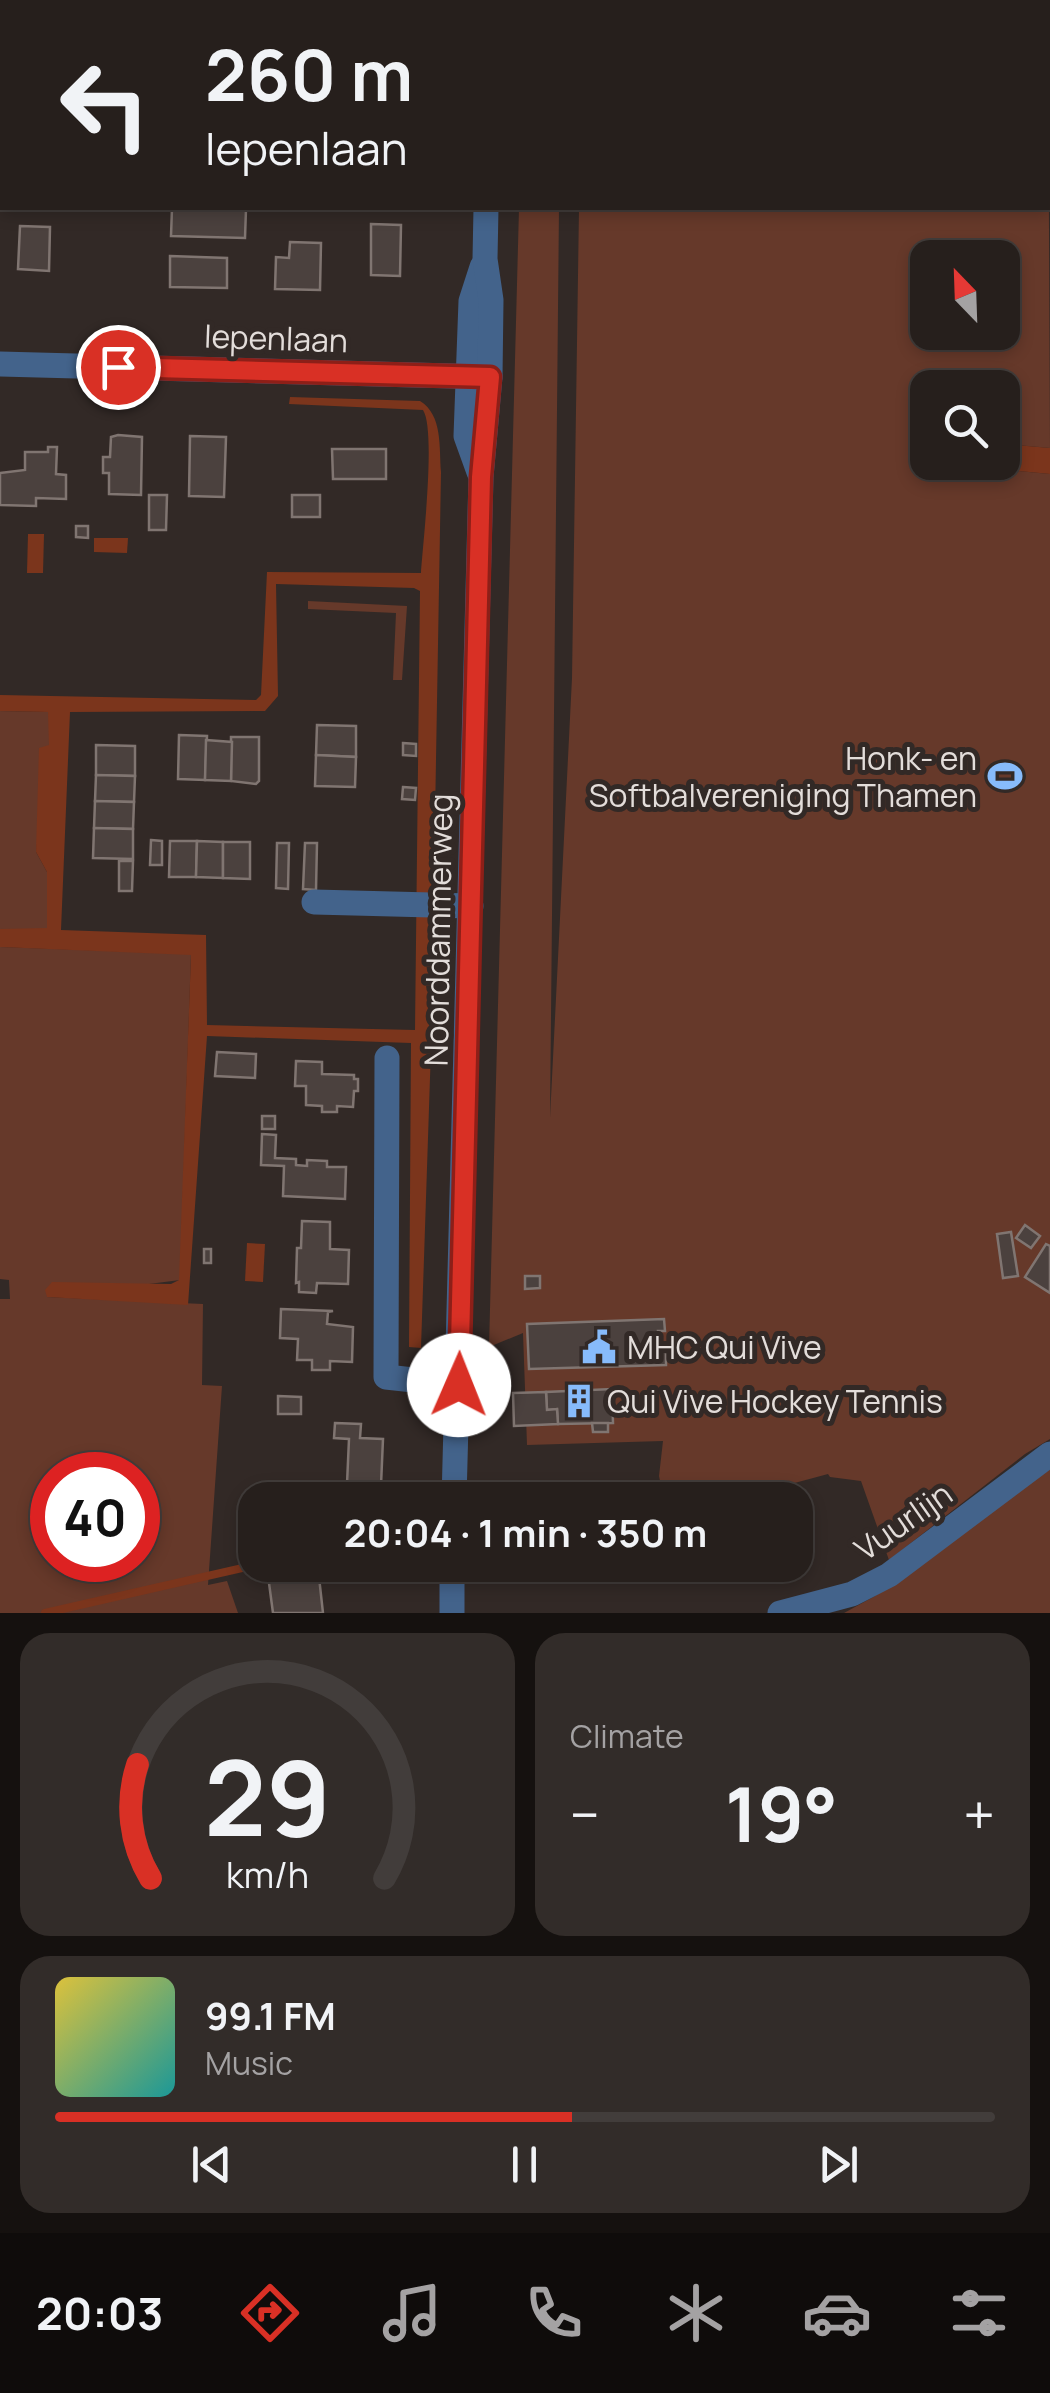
<!DOCTYPE html>
<meta charset="utf-8">
<style>
:root{--surface:#261f1c;--page:#322c29;--text:#f1f3f6;--muted:#a4a2a3;--line:#423d3b;--accent:#d93025}
body{margin:0;font-family:Manrope,sans-serif;background:var(--page);color:var(--text);height:100vh;display:flex;flex-direction:column;font-size:38px;white-space:nowrap}
*{box-sizing:border-box;margin:0}
p{font-size:32px;color:var(--muted)}
.icon{flex:none;width:55px;height:55px;fill:none;stroke:currentColor;stroke-width:2;stroke-linecap:round;stroke-linejoin:round}
.map{position:relative;height:1613px;overflow:hidden}
.drawer{display:flex;flex-direction:column;gap:20px;padding:20px;background:#15110f;flex:1}
.drawer>*{flex:none}
.guide{position:absolute;left:0px;top:0px;width:1050px;height:210px;box-shadow:0 5px 15px #0003,0 0 0 2px var(--line);background:#261f1c;color:var(--text);overflow:hidden}
.needle{width:65px;rotate:337deg}
.fabs{position:absolute;left:910px;top:240px;display:grid;gap:20px}
.fabs a{display:grid;place-items:center;width:110px;height:110px;border-radius:20px;background:var(--surface);box-shadow:0 5px 15px #0003,0 0 0 2px var(--line);font-size:50px}
.speed{position:absolute;left:30px;top:1452px;display:flex;gap:20px;font-size:50px;font-weight:700;text-align:center}
.speed>*{display:grid;place-content:center;width:130px;height:130px;border-radius:50%;background:var(--surface);box-shadow:0 5px 15px #0003,0 0 0 2px var(--line);line-height:1}
.speed .limit{border:15px solid #d22;background:#fff;color:#111}
.pin{position:absolute;display:grid;place-items:center;width:85px;height:85px;color:#fff;margin:-42px;border:5px solid #fff;border-radius:50%;box-shadow:0 2px 10px #0007}
.me{position:absolute;width:110px;margin:-55px;rotate:1deg;stroke-linejoin:round;filter:drop-shadow(0 0 8px #0008)}
.turn{display:flex;align-items:center;gap:35px;height:210px;padding:0 40px;font-size:45px}
.turn .icon{width:130px;height:130px;stroke-width:2.5}
.turn b{display:block;font-size:70px;line-height:85px}
.big{font-size:75px;font-weight:700;line-height:1.1}
.drawer .widget{flex:1;display:flex;flex-direction:column;justify-content:center;gap:15px;min-width:0;padding:0 35px;border-radius:30px;background:var(--page)}
.drawer .dial{align-items:center;gap:0}
.dial svg{height:260px;overflow:visible;fill:none;stroke:var(--line);stroke-width:7;stroke-linecap:round;text-anchor:middle}
.dial text{fill:var(--text);stroke:none}
.song{display:flex;align-items:center;gap:30px}
.cover{width:120px;height:120px;border-radius:15px;background:linear-gradient(135deg,hsl(50 70% 55%),hsl(180 70% 35%))}
.played{height:10px;border-radius:5px;background:linear-gradient(90deg,var(--accent) 55%,var(--line) 55%)}
.keys{display:flex;justify-content:space-around;direction:ltr}
.heat{display:flex;justify-content:space-between;align-items:center;font-size:55px;direction:ltr}
.drawer .tiles{flex:1;display:grid;gap:20px;grid-template-columns:1fr 1fr}
.widget:last-child{grid-column:span 2}
.trip{position:absolute;left:238px;top:1482px;width:575px;height:100px;border-radius:30px;background:var(--surface);box-shadow:0 5px 15px #0003,0 0 0 2px var(--line);font-weight:700;line-height:100px;text-align:center}
.tabs{display:flex;height:160px;justify-content:space-around;align-items:center;background:#0f0c0b;color:var(--muted)}
.tabs .icon{width:70px;height:70px}
.tabs .active{color:var(--accent)}
.tabs b{font-size:45px;color:var(--text)}
.map>svg:first-child{display:block}
.green{fill:#66392a;fill-rule:evenodd}
.water{fill:#7b351c;fill-rule:evenodd}
.lines{fill:none;stroke-linecap:round;stroke-linejoin:round}
.stream{stroke:#7b351c;stroke-width:8}
.building{fill:#4b413e;stroke:#807571;stroke-width:2.5}
.minor{stroke:#43638b;stroke-width:25}
.route-casing{stroke:#8d1f18;stroke-width:25}
.route{stroke:#d93025;stroke-width:18}
.labels{text-anchor:middle;dominant-baseline:central;stroke-width:10;stroke-linejoin:round;paint-order:stroke}
.street-label{font-size:32px;fill:#e3ddda;stroke:#322926}
.poi-label{font-size:32px;fill:#e3ddda;stroke:#322926;text-anchor:start}
</style>
<div class="map">
<svg width="1050" height="1613" viewBox="0 0 1050 1613">
<rect width="100%" height="100%" fill="#322926"/>
<g class="green">
<path d="M1048 8 1050 448 1003 444 1002 388H928V462L998 463 999 469 1050 474V1439L1025 1454 889 1560 861 1481 830 1477 828 1474 731 1500H664L659 1476 663 1441 527 1445 523 1333 489 1347 519 208H559L550 1118 572 678 579 208H1048ZM928 258H1002V332H928Z"/>
<path d="M308 601 407 606 402 680H393L396 613 308 609Z"/>
<path d="M0 711 49 712V746L36 852 47 872V929H0Z"/>
<path d="M0 943 1 947 191 954 180 1280 47 1297 203 1304 202 1385 222 1386 208 1585 227 1581 238 1613H0V1299H10L9 1280 0 1279ZM52 1475H138V1560H52Z"/>
<path d="M1050 1469V1613H844L875 1596Z"/>
</g>
<g class="water">
<path d="M290 397 420 401C443 415 439 448 441 472L431 1048 421 1348 409 1347 411 1043 207 1036 188 1305 47 1297 45 1290 52 1282 171 1284 179 1280 191 955 0 947V929L47 928V872L36 852 39 748 49 745 48 712 0 711V695L256 700 261 695 267 572 421 573C423 542 436 430 423 410L289 404ZM276 584 414 588 420 591 415 1030 207 1025 206 935 61 930 70 712 265 711 278 696Z"/>
<path d="M1003 444 1050 448V474L998 469V463L1002 462Z"/>
<path d="M28 534H44L43 573H27Z"/>
<path d="M94 538H128L127 553 94 552Z"/>
<path d="M247 1243 265 1244 263 1282 245 1281Z"/>
</g>
<g class="lines">
<path class="stream" d="M45 1613 256 1565"/>
</g>
<g class="building">
<path d="M100 0H261L100 2Z"/>
<path d="M281 0H345L281 2Z"/>
<path d="M766 0H1050V3L766 2Z"/>
<path d="M172 208 246 209 245 238 171 236Z"/>
<path d="M371 224 401 225 400 276 371 275Z"/>
<path d="M20 226 50 227 49 271 18 269Z"/>
<path d="M290 242 321 243 320 290 275 289 276 257 289 258Z"/>
<path d="M170 256 227 258V288L170 287Z"/>
<path d="M118 435 142 437 141 495 109 494V473H103V457H110L111 437Z"/>
<path d="M190 436 226 437 224 497 189 496Z"/>
<path d="M48 447H57L56 474 66 475V499L36 498V506L0 505V473L25 470V452H48Z"/>
<path d="M332 449H386V479H333Z"/>
<path d="M149 495H167L166 530H149Z"/>
<rect x="292" y="495" width="28" height="22"/>
<path d="M76 526H88V538L76 537Z"/>
<path d="M317 725 356 726V757L316 755Z"/>
<path d="M179 735 207 736 205 780 178 779Z"/>
<path d="M231 737H259V781L256 784 231 781Z"/>
<path d="M206 740 232 742 231 781 205 780Z"/>
<path d="M403 743 416 744V756L403 755Z"/>
<path d="M96 745 135 746V776L96 775Z"/>
<path d="M316 755 356 757 355 787 315 786Z"/>
<path d="M96 775 135 776 134 802 95 801Z"/>
<path d="M403 787 416 788 415 800 402 799Z"/>
<path d="M95 801 134 802 133 829 94 828Z"/>
<path d="M94 828 133 829V859L93 858Z"/>
<path d="M151 840 162 841V865H150Z"/>
<path d="M170 841H197L196 877H169Z"/>
<path d="M197 841 223 842V878L196 877Z"/>
<path d="M223 842H250V879L223 878Z"/>
<path d="M277 843H289L288 889 276 888Z"/>
<path d="M305 843H317L316 890 303 889Z"/>
<path d="M119 861H133L132 891H119Z"/>
<path d="M217 1052 256 1054 255 1078 215 1076Z"/>
<path d="M296 1061 322 1062V1074L354 1075V1079H358V1091H354L353 1107 337 1106V1112H322V1106L306 1105V1086H295Z"/>
<rect x="262" y="1116" width="13" height="13"/>
<path d="M262 1134 276 1135 275 1158 296 1159V1165L307 1166V1160L327 1161V1167H346L345 1199 283 1196 284 1166 261 1165Z"/>
<path d="M302 1221 330 1222V1249L349 1250 348 1284 317 1283 316 1293 299 1292V1282L296 1283 297 1248H301Z"/>
<path d="M1025 1225 1040 1236 1031 1248 1016 1238Z"/>
<path d="M1011 1232 1018 1276 1003 1278 997 1234Z"/>
<path d="M1046 1244 1050 1246V1293L1025 1277Z"/>
<rect x="204" y="1249" width="7" height="14"/>
<path d="M525 1276H540V1288L525 1289Z"/>
<path d="M281 1309 333 1311 328 1312 327 1324 353 1327 352 1362 330 1361V1370H312V1360H297L298 1339 280 1338Z"/>
<path d="M664 1319 665 1331H658L659 1352H666V1365L529 1369 527 1324Z"/>
<path d="M612 1389 613 1423 558 1424 557 1409 547 1410 546 1392Z"/>
<path d="M546 1392 547 1410 557 1409 558 1424 514 1426 513 1393Z"/>
<path d="M278 1396 301 1397V1414H278Z"/>
<path d="M335 1423 361 1424 360 1438 383 1439 381 1485 347 1484 349 1439 334 1438Z"/>
<path d="M592 1423H608V1432H593Z"/>
<path d="M370 1565H409L410 1573H370Z"/>
<path d="M319 1577 323 1613H273L269 1583Z"/>
</g>
<g class="lines">
<g class="minor">
<path d="M493 2V0"/>
<path d="M0 364 490 377"/>
<path d="M479 472 466 436 471 301 482 267"/>
<path d="M314 902 471 906"/>
<path d="M387 1058 386 1377 459 1385"/>
<path d="M454 1500 481 477 490 377 491 300 485 259 486 208"/>
<path d="M452 1613V1565"/>
<path d="M780 1613 852 1594 889 1575 1050 1454"/>
</g>
</g>
<g class="lines">
<g class="route-casing">
<path id="route" d="M118 367 490 377 481 477 459 1385"/>
</g>
<use href="#route" class="route"/>
</g>
<defs>
<g id="stadium-bare" transform="scale(2.7)"><path d="M0-5a6.5 5 0 1 0 0 10a6.5 5 0 1 0 0-10ZM-3.5-1.8h7v3.6h-7Z" fill="#87bbfb" stroke="#322926" stroke-width="2.5" paint-order="stroke"/></g>
<g id="civic-bare" transform="scale(2.7)"><path d="M-.6-6.5H3V-4.5H.6V-3L4-1V1h2V6H-6V1h2V-1L-.6-3ZM-1.2 2.5V6h2.4V2.5Z" fill="#87bbfb" stroke="#322926" stroke-width="2.5" paint-order="stroke"/></g>
<g id="building-bare" transform="scale(2.7)"><path d="M-4-6H4V6H1V3H-1V6H-4ZM-2.5-4.3h1.7v1.8h-1.7ZM.8-4.3h1.7v1.8H.8ZM-2.5-1h1.7V.8h-1.7ZM.8-1h1.7V.8H.8Z" fill="#87bbfb" stroke="#322926" stroke-width="2.5" paint-order="stroke"/></g>
</defs>
<g fill-rule="evenodd">
<use href="#stadium-bare" x="1005" y="776"/>
<use href="#civic-bare" x="599" y="1347"/>
<use href="#building-bare" x="579" y="1401"/>
</g>
<g class="labels">
<g class="street-label">
<text transform="translate(276 338) rotate(2)">Iepenlaan</text>
<text transform="translate(438 930) rotate(-89)">Noorddammerweg</text>
<text transform="translate(903 1521) rotate(-35)">Vuurlijn</text>
</g>
<g class="poi-label">
<text x="977" y="758" text-anchor="end">Honk- en<tspan x="977" dy="37">Softbalvereniging Thamen</tspan></text>
<text x="627" y="1347">MHC Qui Vive</text>
<text x="607" y="1401">Qui Vive Hockey Tennis</text>
</g>
</g>
</svg>
<div class="fabs">
<a><svg class="needle" viewBox="-14 -14 28 28"><path d="M0-13l5 13h-10z" fill="#e53935"/><path d="M0 13l5-13h-10z" fill="#a4a2a3"/></svg></a>
<a><svg class="icon" aria-label="search" viewBox="0 0 24 24"><circle cx="10" cy="10" r="6"/><path d="M15 15l6 6"/></svg></a>
</div>
<div class="speed"><div class="limit">40</div></div>
<div class="pin" style="left:118px;top:367px;background:#d93025"><svg class="icon" aria-label="arrive" viewBox="0 0 24 24"><path d="M6 21V4h12l-3 4 3 4H6"/></svg></div>
<svg class="me" style="left:459px;top:1385px" viewBox="-20 -20 40 40"><circle r="19" fill="#fff"/><path d="M0-13L10 11 0 6-10 11z" fill="#d93025"/></svg>
<div class="trip">20:04 · 1 min · 350 m</div>
<div class="guide">
<div class="turn"><svg class="icon" aria-label="left" viewBox="0 0 24 24"><path d="M17 20v-9H6M10 6l-5 5 5 5"/></svg><div><b>260 m</b>Iepenlaan</div></div>
</div>
</div>
<section class="drawer">
<div class="tiles">
<div class="widget dial"><svg viewBox="0 0 100 80">
<path d="M14 69A42 42 0 1 1 86 69"/>
<path d="M14 69A42 42 0 0 1 10 34" stroke="#d93025"/>
<text x="50" y="56" font-size="32" font-weight="700">29</text>
<text x="50" y="72" font-size="11">km/h</text>
</svg></div>
<div class="widget"><p>Climate</p>
<div class="heat"><a>−</a><b class="big">19°</b><a>+</a></div>
</div>
<div class="widget">
<div class="song"><i class="cover"></i><div><b>99.1 FM</b><p>Music</p></div></div>
<div class="played"></div>
<div class="keys"><svg class="icon" aria-label="previous" viewBox="0 0 24 24"><path d="M18 5L8 12l10 7zM5 5v14"/></svg><svg class="icon" aria-label="pause" viewBox="0 0 24 24"><path d="M8 5v14M16 5v14"/></svg><svg class="icon" aria-label="next" viewBox="0 0 24 24"><path d="M6 5l10 7-10 7zM19 5v14"/></svg></div>
</div>
</div>
</section>
<nav class="tabs">
<b>20:03</b>
<svg class="icon active" aria-label="directions" viewBox="0 0 24 24"><path d="M12 3l9 9-9 9-9-9zM9 14v-3h6M13 9l2 2-2 2"/></svg>
<svg class="icon" aria-label="music" viewBox="0 0 24 24"><path d="M9 18V5l10-2v13"/><circle cx="6" cy="18" r="3"/><circle cx="16" cy="16" r="3"/></svg>
<svg class="icon" aria-label="phone" viewBox="0 0 24 24"><path d="M5 4h4l2 5-3 2q2 4 5 5l2-3 5 2v4C11 20 4 13 5 4z"/></svg>
<svg class="icon" aria-label="climate" viewBox="0 0 24 24"><path d="M12 3v18M4 7l16 10M4 17L20 7"/></svg>
<svg class="icon" aria-label="car" viewBox="0 0 24 24"><path d="M5 17H2v-5l4-1 3-4h7l3 4 3 1v5h-3M9 17h6M6 11h13"/><circle cx="7" cy="17" r="2"/><circle cx="17" cy="17" r="2"/></svg>
<svg class="icon" aria-label="filters" viewBox="0 0 24 24"><path d="M4 7h16M4 17h16"/><circle cx="9" cy="7" r="2"/><circle cx="15" cy="17" r="2"/></svg>
</nav>
